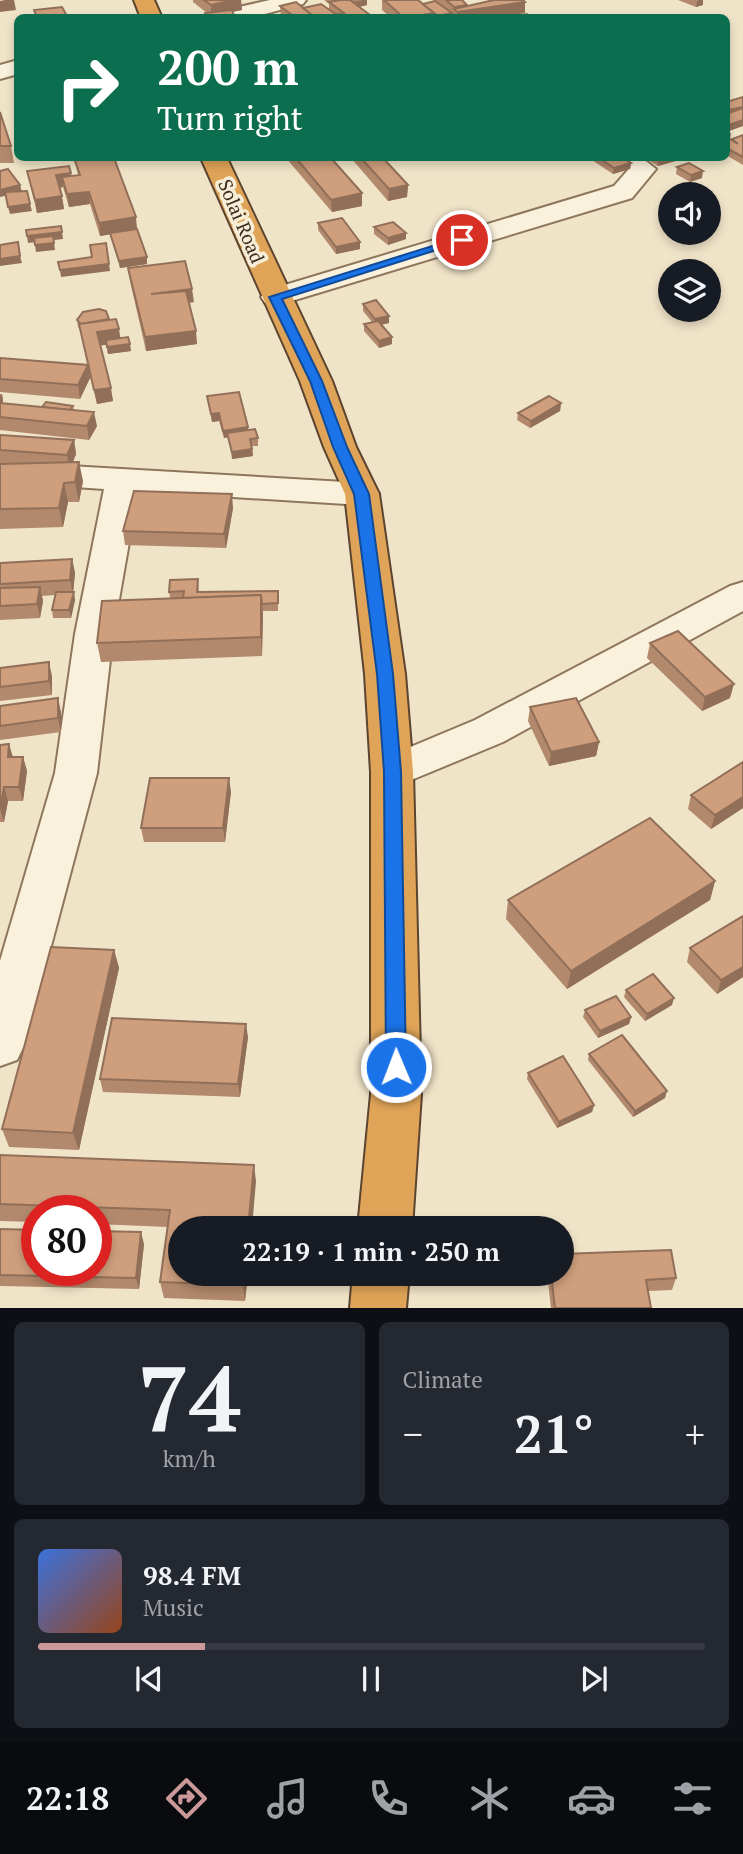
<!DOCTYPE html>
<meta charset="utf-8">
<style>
:root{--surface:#171b24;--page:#242831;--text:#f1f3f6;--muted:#9ea1a6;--line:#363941;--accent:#cc999b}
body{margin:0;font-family:"PT Serif",serif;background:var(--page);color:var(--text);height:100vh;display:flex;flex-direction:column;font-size:26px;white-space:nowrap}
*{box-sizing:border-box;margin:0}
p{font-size:23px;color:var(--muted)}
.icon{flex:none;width:38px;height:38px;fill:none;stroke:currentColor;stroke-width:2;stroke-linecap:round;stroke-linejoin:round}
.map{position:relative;height:1308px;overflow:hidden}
.side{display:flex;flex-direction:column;gap:14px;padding:14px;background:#0d0f14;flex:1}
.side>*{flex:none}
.top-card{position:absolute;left:14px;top:14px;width:716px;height:147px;border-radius:10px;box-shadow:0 4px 10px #0003;background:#0b6e4f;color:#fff;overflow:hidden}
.tools{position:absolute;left:658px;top:182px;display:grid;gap:14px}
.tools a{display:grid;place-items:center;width:63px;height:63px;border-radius:50%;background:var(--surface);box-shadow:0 4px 10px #0003;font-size:35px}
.speed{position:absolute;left:21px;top:1195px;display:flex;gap:14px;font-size:35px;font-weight:700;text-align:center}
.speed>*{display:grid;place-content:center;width:91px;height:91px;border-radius:50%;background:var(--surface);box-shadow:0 4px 10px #0003;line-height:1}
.speed .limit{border:10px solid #d22;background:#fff;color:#111}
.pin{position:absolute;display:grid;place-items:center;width:60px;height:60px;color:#fff;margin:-30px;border:4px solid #fff;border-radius:50%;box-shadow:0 2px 7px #0007}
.me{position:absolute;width:77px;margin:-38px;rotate:359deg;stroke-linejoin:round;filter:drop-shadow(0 0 5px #0008)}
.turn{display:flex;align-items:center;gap:24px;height:147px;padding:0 28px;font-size:32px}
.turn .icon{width:91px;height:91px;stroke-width:2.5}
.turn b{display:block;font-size:49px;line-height:60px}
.big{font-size:52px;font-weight:700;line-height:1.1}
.side .widget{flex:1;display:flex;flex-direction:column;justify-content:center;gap:10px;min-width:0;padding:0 24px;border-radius:10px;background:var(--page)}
.side .dial{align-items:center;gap:0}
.dial b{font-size:91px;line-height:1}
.song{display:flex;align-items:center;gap:21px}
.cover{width:84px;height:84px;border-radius:10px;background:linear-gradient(135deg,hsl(220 70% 55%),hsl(20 70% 35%))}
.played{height:7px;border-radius:4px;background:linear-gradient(90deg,var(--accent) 25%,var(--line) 25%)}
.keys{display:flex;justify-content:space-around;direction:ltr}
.heat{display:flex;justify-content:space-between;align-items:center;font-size:38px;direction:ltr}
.side .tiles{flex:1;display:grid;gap:14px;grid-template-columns:1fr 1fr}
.widget:last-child{grid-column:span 2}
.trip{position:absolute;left:168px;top:1216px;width:406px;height:70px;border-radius:35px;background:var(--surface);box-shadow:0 4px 10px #0003;font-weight:700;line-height:70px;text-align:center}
.dock{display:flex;height:112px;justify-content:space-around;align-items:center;background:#090b0e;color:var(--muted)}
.dock .icon{width:49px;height:49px}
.dock .selected{color:var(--accent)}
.dock b{font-size:32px;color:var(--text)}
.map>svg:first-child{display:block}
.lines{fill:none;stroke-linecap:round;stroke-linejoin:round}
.minor-casing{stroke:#8d765c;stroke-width:4}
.highway-casing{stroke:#5b4430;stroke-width:4}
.minor{fill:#faf1dc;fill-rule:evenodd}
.highway{fill:#e0a458;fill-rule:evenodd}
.wall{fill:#b2896c}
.shaded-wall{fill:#916f58}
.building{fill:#cf9f7d;stroke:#916f58;stroke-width:2}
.route{fill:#1a73e8;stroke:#114b97;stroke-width:2}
.labels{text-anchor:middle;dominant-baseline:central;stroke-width:7;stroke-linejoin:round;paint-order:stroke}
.street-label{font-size:19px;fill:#3d2e20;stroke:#f7eed8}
</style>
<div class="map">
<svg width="743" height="1308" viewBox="0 0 743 1308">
<rect width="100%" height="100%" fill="#f0e4c8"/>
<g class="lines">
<g class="minor-casing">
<g id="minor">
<path d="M270 0H306L303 4 249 18H210L212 13Z"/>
<path d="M18 60V74L0 79V65Z"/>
<path d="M613 158H642L656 169 632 198 285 303 275 306 265 303 261 297 265 291 614 186 628 170Z"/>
<path d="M0 462 362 483 374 486 379 494 374 502 362 505 138 491 113 634 97 773 25 1044 17 1060 0 1066V961L55 773 75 634 104 489 0 482Z"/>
<path d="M743 582V611L503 742 392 788 377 783 371 772 377 761 475 720 730 586Z"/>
</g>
</g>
<g class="highway-casing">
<g id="highway">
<path d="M134 0H154L162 18H141Z"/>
<path d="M201 158H227L332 381 356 447 379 494 405 674 413 772 421 1094 412 1228H358L371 1094V772L365 674 345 494 324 447 300 381Z"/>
<path d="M353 1274H409L406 1308H350Z"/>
</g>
</g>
<use href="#minor" class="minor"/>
<use href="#highway" class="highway"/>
</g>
<g class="wall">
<path d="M193 0H241L242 10 232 12 235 18H205V13H207L193 2Z"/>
<path d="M324 0H367V5L359 7 374 18 281 17 280 6 329 9V4Z"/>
<path d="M382 0H418L423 4 434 1 433 0H462L467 6 489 1 487 0H523L525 2V13L494 18H453L452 16 451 18H391L382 10Z"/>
<path d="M678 0H703V5L696 7Z"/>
<path d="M743 97V126L728 131 730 139 731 140 732 139 743 135V165L726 155V102Z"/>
<path d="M0 112 11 146 14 163H0Z"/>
<path d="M74 158H114L147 257V264L120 268 110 234 100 236 90 204 69 207 63 187 60 188 64 209 37 213 27 171 71 176 78 175Z"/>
<path d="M286 158H331L362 206 332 212Z"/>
<path d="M351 158H383L408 185 407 197 388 201Z"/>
<path d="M589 158H623L631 163 630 169 613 174Z"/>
<path d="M645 158H686L658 166Z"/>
<path d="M677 167 702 178 690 182 676 174Z"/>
<path d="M318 223 360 242V249L336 254 318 230Z"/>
<path d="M374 227 406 239 388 245 374 234Z"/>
<path d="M128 268 194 302 188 303 197 344 146 351 130 281Z"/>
<path d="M363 304 389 323 381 325 392 337V344L379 348 364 331V324L372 322 363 311Z"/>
<path d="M77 320H109L120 338 131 351 108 354 106 345H100L113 401 97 404 88 367 90 378 80 399 0 392V358L88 365 80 330 78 327Z"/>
<path d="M0 394H2L3 401 2 403 42 407 73 406 74 410 97 426 89 440 0 430Z"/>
<path d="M207 396 248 427V430L258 438V446H252L253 456 232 459 228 437 224 438 219 421 212 422Z"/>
<path d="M561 403 560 411 530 428 517 420 518 413Z"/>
<path d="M0 435 74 440 76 454 73 462 83 481 79 502H68L63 527 0 529Z"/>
<path d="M233 508 226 548 125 545 123 531Z"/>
<path d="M72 559 75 573 73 592 75 600 71 618H53L52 610 55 595 42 596 43 601 40 618 0 620V563Z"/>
<path d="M198 579 199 592 278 591V611H263L262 656 101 662 97 643 170 598 169 592Z"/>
<path d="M650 643 730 698 702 711 647 658Z"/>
<path d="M0 668 52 676V695L0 701Z"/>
<path d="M0 706 61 712V732L0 740Z"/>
<path d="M530 707 599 742 596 756 549 766 528 721Z"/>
<path d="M9 744 13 757H23L27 771 23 801H8L4 822H0V745Z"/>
<path d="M743 762V808L711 829 688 809 691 795Z"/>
<path d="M231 792 225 842H144L141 828Z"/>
<path d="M715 881 710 900 567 989 506 919 508 900Z"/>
<path d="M743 916V977L717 994 687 962 690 948Z"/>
<path d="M114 950 119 968 79 1150 9 1147 2 1129Z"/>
<path d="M626 990 672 1005 645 1021 624 997Z"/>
<path d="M585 1010 631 1017 629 1024 598 1038 583 1017Z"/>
<path d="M248 1037 240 1097 103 1092 100 1079Z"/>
<path d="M589 1054 665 1098 633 1117 588 1060Z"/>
<path d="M528 1073 594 1105 592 1112 557 1128 527 1079Z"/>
<path d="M0 1155 256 1181 180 1274H248L245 1301 164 1298 160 1282 168 1227 96 1224V1211H37V1222L0 1221Z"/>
<path d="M0 1229 144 1244 139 1289 0 1286Z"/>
<path d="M547 1274H562L676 1278 672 1290 648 1291 651 1308H551Z"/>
</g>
<g class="shaded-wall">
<path d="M5 0H14L16 10 0 12V1Z"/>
<path d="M234 0H241L242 10 211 16V5Z"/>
<path d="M363 0H367V5L340 11V5Z"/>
<path d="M700 0H703V5L696 7 697 1Z"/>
<path d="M525 2V13L494 18H457V12L454 9V7L467 5V11Z"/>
<path d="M434 13V18H405Z"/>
<path d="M452 13 451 18H438V16Z"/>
<path d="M743 120V126L726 132V126Z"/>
<path d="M731 133 729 145 726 146V134Z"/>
<path d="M659 158H686L658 166Z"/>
<path d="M631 163 630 169 613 174 614 168Z"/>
<path d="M703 171 702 178 690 182 691 175Z"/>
<path d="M71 173 73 186 62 177 63 187 58 188 56 175Z"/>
<path d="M20 185 22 192 0 197V190Z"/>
<path d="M408 185 407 197 388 201 389 189Z"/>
<path d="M89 192 90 204 69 207 67 194Z"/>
<path d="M362 193V206L332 212 331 200Z"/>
<path d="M62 196 64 209 37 213 35 200Z"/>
<path d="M30 204 32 211 10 214 8 207Z"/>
<path d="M136 217 137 230 100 236 99 223Z"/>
<path d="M62 232 63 239 28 243 27 236Z"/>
<path d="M406 233V239L388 245V238Z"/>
<path d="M360 242V249L336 254V247Z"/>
<path d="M54 243 55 250 36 252 35 245Z"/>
<path d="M20 256 22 263 0 266V259Z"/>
<path d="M147 257V264L120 268 119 261Z"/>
<path d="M109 264 110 271 61 277 60 270Z"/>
<path d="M192 289 194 302 153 307 151 294Z"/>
<path d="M389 316V323L375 326V319Z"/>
<path d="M96 326 119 329 121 342 99 346Z"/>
<path d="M196 331 197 344 146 351 145 337Z"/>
<path d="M392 337V344L379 348V341Z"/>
<path d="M130 344 131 351 108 354 107 347Z"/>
<path d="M88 365 90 378 80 399 78 385Z"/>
<path d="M111 388 113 401 97 404 94 390Z"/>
<path d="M2 394 3 401 0 406V396Z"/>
<path d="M561 403 560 411 530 428 531 421Z"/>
<path d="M94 412 97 426 89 440 87 426Z"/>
<path d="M219 413V421L212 422 211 414Z"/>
<path d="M248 427 249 434 227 433 228 437 224 438 223 431Z"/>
<path d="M74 440 76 454 70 469 67 455Z"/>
<path d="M252 449 253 456 232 459V452Z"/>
<path d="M79 462 83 481 79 502 75 482Z"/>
<path d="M64 483 68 502 63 527 59 508Z"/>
<path d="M232 494 233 508 226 548 224 534Z"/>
<path d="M72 559 75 573 73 594 70 580Z"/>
<path d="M40 587 43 601 40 618 37 604Z"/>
<path d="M74 592 75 600 71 618 69 610Z"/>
<path d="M261 595 263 614 262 656 261 637Z"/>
<path d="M49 662 52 676V695L49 681Z"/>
<path d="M734 684 730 698 702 711 705 697Z"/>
<path d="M58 698 61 712V732L58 718Z"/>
<path d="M599 742 596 756 549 766 551 752Z"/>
<path d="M9 744 13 759 8 757Z"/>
<path d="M23 757 27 771 23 801 19 787Z"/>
<path d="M229 778 231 792 225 842 223 828Z"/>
<path d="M4 787 8 801 4 822 0 808Z"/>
<path d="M743 797V808L711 829 715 815Z"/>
<path d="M715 881 710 900 567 989 571 971Z"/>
<path d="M114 950 119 968 79 1150 73 1133Z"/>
<path d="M743 967V977L717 994 721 980Z"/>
<path d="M674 998 672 1005 645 1021 647 1014Z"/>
<path d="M631 1017 629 1024 598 1038 600 1031Z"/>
<path d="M246 1024 248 1037 240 1097 238 1084Z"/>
<path d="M667 1091 665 1098 633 1117 635 1111Z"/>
<path d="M594 1105 592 1112 557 1128 559 1122Z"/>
<path d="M254 1165 256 1181 252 1228H248Z"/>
<path d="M141 1232 144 1244 139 1289 136 1278Z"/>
<path d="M244 1274H248L245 1301 243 1285Z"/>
</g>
<g class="building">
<path d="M204 0H234L211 5Z"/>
<path d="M340 0H350L374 18H323L344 13 329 2Z"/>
<path d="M384 0H418L434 13 404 18Z"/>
<path d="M446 0H462L467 5 454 7Z"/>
<path d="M494 0H523L525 2 457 12 454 9Z"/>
<path d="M435 1 452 13 438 16 423 4Z"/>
<path d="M296 2 316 18H296L280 6Z"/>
<path d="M321 4 337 15 323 18H316L303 8Z"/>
<path d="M62 7 68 18H37L34 10Z"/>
<path d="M232 10 235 18H207L205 13Z"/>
<path d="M527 14 533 18H507Z"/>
<path d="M743 97V107L729 110 726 109V102Z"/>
<path d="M743 108V120L726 126V114Z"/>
<path d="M0 112 11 146H0Z"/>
<path d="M743 135V157L726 148V140L730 139 738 144 732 139Z"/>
<path d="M74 158H114L136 217 99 223 89 192 67 194 62 177 80 175Z"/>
<path d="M296 158H331L362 193 331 200Z"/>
<path d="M361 158H383L408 185 389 189Z"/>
<path d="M599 158H623L631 163 614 168Z"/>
<path d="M689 163 703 171 691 175 677 167Z"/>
<path d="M69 166 71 173 56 175 62 196 35 200 27 171Z"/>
<path d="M8 169 20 185 0 190V171Z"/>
<path d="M27 191 30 204 8 207 5 192Z"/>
<path d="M342 218 360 242 336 247 318 223Z"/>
<path d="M393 222 406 233 388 238 374 227Z"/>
<path d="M61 226 62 232 27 236 26 230Z"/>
<path d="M137 229 147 257 119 261 110 233Z"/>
<path d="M53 236 54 243 35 245 34 238Z"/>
<path d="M18 242 20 256 0 259V245Z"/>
<path d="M106 243 109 264 60 270 58 262 92 257 90 245Z"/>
<path d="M185 261 192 289 151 294 186 291 196 331 145 337 128 268Z"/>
<path d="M376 300 389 316 375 319 363 304Z"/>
<path d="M99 309 106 311 109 319 81 324 77 320 83 312Z"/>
<path d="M116 319 119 329 97 332 111 388 94 390 79 324Z"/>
<path d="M378 321 392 337 379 341 364 324Z"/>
<path d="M128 337 130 344 107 347 106 340Z"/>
<path d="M0 358 88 365 78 385 0 379Z"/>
<path d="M239 392 248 427 223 431 219 413 211 414 207 396Z"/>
<path d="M549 396 561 403 531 421 518 413Z"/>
<path d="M46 402 73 406 70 410 42 407Z"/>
<path d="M0 403 94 412 87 426 0 417Z"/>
<path d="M255 429 258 438 250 439 252 449 232 452 227 433Z"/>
<path d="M0 435 74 440 67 455 0 450Z"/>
<path d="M79 462 75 482 64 483 59 508 0 509V464Z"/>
<path d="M134 491 232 494 224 534 123 531Z"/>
<path d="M72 559 70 580 0 584V563Z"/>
<path d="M198 579 197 592 278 591V603L262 604 261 595 183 598 184 591 169 592 170 580Z"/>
<path d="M40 587 37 604 0 606V588Z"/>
<path d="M56 592H74L69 610H52Z"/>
<path d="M261 595V637L97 643 102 601Z"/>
<path d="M678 631 734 684 705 697 650 643Z"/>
<path d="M49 662V681L0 687V668Z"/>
<path d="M58 698V718L0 726V706Z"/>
<path d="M576 698 599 742 551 752 530 707Z"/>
<path d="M9 744 8 757H23L19 787H4L0 808V745Z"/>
<path d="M743 762V797L715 815 691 795Z"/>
<path d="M150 778H229L223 828H141Z"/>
<path d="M650 818 715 881 571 971 508 900Z"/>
<path d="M743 916V967L721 980 690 948Z"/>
<path d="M51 947 114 950 73 1133 2 1129Z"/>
<path d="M653 974 674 998 647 1014 626 990Z"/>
<path d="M616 996 631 1017 600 1031 585 1010Z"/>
<path d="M112 1018 246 1024 238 1084 100 1079Z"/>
<path d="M622 1035 667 1091 635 1111 589 1054Z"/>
<path d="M563 1056 594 1105 559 1122 528 1073Z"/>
<path d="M0 1155 254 1165 248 1228H180V1274H244L243 1285 160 1282 170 1210 0 1204Z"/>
<path d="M0 1229 37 1230V1270H96V1231L141 1232 136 1278 0 1275Z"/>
<path d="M671 1250 676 1278 646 1280 651 1308H555L551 1274H562V1254Z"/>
</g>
<path class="route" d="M458 238 468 240 282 299 322 381 347 447 369 494 393 674 401 772 406 1067 403 1074 396 1077 389 1074 386 1067 384 772 377 674 354 494 333 447 310 381 269 297Z"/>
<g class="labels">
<g class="street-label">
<text transform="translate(242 221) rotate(67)">Solai Road</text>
</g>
</g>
</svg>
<div class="tools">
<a><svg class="icon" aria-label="sound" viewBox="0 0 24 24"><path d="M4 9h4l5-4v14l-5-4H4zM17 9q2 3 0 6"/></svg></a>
<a><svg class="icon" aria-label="layers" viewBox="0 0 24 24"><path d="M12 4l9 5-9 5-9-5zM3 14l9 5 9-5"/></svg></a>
</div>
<div class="speed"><div class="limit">80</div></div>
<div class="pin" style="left:462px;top:240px;background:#d93025"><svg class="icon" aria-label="arrive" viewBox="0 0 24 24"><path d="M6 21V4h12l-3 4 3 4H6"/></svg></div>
<svg class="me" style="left:396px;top:1067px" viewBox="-20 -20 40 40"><circle r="17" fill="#1a73e8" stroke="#fff" stroke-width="3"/><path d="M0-11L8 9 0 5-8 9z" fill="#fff"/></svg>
<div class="trip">22:19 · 1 min · 250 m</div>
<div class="top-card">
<div class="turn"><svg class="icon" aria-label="right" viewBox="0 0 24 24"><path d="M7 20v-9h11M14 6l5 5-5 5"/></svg><div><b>200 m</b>Turn right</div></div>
</div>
</div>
<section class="side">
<div class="tiles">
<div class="widget dial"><b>74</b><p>km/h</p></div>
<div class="widget"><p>Climate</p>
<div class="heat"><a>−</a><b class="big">21°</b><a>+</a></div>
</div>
<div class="widget">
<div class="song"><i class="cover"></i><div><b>98.4 FM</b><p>Music</p></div></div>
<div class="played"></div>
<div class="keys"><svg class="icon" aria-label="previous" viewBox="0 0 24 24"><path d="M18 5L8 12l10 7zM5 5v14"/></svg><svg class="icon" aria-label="pause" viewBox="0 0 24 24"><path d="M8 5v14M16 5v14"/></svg><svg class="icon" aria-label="next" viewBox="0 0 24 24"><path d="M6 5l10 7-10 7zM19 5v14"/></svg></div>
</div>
</div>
</section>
<nav class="dock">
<b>22:18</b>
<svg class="icon selected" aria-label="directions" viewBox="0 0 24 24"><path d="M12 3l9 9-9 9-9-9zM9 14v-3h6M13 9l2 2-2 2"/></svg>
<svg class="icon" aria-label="music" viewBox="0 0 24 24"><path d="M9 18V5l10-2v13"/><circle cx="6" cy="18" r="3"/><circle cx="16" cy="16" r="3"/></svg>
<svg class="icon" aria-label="phone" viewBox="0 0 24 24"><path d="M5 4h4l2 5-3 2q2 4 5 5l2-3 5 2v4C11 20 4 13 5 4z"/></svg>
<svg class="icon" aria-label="climate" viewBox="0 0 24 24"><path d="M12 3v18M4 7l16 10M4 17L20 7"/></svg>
<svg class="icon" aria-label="car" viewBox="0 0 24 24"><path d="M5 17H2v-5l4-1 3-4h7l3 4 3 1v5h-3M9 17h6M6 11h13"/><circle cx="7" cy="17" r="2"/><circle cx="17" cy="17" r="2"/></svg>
<svg class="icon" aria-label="filters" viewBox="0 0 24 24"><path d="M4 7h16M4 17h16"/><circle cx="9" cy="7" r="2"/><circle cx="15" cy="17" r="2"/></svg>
</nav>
